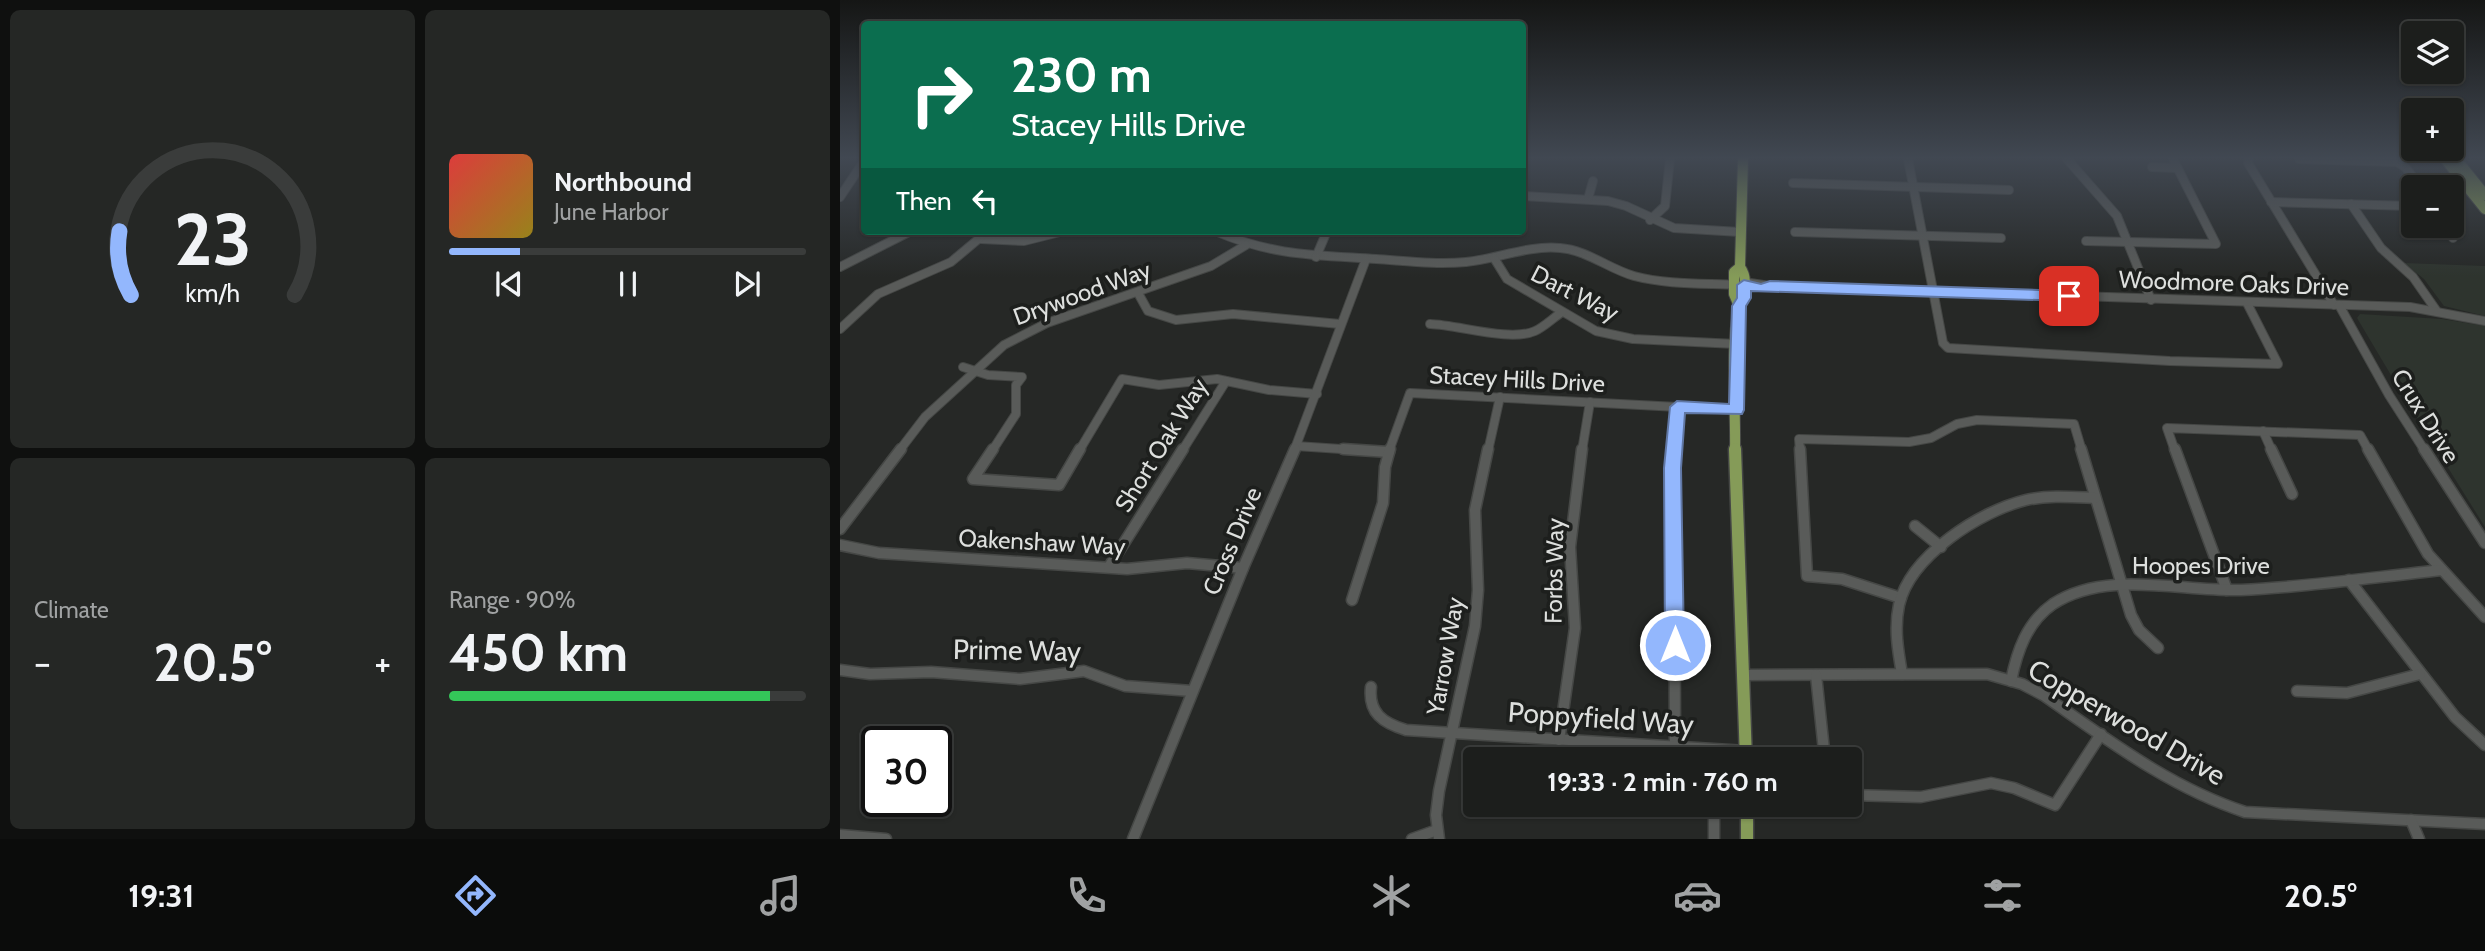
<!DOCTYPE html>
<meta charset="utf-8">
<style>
:root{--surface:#1c1e1c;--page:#252725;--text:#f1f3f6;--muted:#a0a2a3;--line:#3a3c3b;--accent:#93b7fd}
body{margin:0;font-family:Cabin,sans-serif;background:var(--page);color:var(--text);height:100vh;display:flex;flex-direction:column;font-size:26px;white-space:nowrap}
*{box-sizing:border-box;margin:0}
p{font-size:23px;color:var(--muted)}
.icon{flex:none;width:38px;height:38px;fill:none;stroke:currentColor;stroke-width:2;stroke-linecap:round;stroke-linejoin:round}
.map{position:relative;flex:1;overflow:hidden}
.drawer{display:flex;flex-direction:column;gap:10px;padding:10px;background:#0f100f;width:840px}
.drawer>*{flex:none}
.banner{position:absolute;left:21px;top:21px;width:665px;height:214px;border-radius:7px;box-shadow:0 2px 5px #0004,0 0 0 2px var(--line);background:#0b6e4f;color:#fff;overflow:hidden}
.buttons{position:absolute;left:1561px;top:21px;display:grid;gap:14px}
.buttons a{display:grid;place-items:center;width:63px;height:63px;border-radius:7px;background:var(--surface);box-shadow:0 2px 5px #0004,0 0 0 2px var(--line);font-size:35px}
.speed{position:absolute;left:21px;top:726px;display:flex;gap:14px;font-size:35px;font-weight:700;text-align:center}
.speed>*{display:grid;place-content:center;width:91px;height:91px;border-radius:50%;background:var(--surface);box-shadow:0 2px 5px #0004,0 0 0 2px var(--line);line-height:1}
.speed .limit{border:4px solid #111;border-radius:10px;background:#fff;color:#111}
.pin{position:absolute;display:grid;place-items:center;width:60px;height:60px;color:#fff;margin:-30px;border-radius:14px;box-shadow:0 4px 10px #0006}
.me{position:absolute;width:77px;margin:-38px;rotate:0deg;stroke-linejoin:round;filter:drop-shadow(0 0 5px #0008)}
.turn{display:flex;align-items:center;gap:24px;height:147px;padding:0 35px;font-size:32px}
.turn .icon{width:91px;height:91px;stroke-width:2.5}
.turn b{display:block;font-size:49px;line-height:60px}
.then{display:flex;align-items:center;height:66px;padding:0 35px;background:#0003;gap:14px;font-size:26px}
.big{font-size:52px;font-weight:800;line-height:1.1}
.drawer .widget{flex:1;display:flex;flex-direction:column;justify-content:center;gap:10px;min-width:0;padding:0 24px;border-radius:10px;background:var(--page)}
.drawer .dial{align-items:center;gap:0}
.dial svg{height:182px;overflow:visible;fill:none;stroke:var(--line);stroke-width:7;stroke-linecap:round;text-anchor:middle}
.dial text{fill:var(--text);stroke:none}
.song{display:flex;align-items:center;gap:21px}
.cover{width:84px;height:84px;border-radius:10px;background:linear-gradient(135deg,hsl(0 70% 55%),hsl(50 70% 35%))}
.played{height:7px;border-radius:4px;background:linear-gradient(90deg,var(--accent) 20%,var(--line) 20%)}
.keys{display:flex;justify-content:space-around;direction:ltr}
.heat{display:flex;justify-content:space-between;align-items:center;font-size:38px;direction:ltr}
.charge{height:10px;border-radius:5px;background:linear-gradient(90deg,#34c759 90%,var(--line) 0)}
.drawer .tiles{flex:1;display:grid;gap:10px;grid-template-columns:repeat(2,1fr)}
.trip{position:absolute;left:623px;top:747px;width:399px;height:70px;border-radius:7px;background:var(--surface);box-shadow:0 2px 5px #0004,0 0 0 2px var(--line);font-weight:800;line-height:70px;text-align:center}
.tabs{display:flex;height:112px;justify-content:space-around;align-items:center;background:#0b0c0b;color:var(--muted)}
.tabs .icon{width:49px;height:49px}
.tabs .on{color:var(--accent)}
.tabs b{font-size:32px;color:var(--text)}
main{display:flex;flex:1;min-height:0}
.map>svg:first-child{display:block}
.built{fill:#2e342e}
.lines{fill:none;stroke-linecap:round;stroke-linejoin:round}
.minor-far1-casing{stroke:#454745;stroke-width:10}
.minor-casing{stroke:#454745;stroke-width:13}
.major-far1-casing{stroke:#454745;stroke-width:12}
.major-casing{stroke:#454745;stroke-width:15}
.minor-far1{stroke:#595b59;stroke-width:8}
.minor{stroke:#595b59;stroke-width:10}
.major-far1{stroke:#859b58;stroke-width:10}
.major{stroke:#859b58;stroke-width:12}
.route{fill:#93b7fd;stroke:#6077a4;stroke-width:2}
.labels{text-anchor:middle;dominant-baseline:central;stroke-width:7;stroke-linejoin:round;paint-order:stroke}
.street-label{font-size:24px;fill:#dddfdd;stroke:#1d1f1d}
.near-street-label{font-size:28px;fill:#dddfdd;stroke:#1d1f1d}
</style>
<main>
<section class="drawer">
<div class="tiles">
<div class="widget dial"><svg viewBox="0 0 100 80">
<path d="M14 69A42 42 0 1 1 86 69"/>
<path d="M14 69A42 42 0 0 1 9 41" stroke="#93b7fd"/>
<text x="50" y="56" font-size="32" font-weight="700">23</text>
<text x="50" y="72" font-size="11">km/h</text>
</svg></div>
<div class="widget">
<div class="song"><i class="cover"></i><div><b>Northbound</b><p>June Harbor</p></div></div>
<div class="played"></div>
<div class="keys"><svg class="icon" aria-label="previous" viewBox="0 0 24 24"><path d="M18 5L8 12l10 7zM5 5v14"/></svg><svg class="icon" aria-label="pause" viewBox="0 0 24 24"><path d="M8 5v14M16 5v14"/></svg><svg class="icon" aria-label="next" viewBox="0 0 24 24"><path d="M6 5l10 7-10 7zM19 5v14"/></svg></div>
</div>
<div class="widget"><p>Climate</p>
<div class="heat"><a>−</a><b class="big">20.5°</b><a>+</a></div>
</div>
<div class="widget"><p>Range · 90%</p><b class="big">450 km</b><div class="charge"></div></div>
</div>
</section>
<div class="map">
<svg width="1645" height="839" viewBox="0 0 1645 839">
<rect width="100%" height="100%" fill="#262826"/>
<g class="built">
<path d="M1564 263 1645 266V316L1604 306 1584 279Z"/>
<path d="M1520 314 1602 319 1645 326V527L1567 402 1517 318Z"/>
</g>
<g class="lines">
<g class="minor-far1-casing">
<g id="minor-far1">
<path d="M1068 159 1103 343 1108 348 1330 361 1438 364 1407 303"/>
<path d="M1227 159 1277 216 1311 300"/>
<path d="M1409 159 1408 163 1494 305"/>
<path d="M1459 159 1557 162 1565 167 1581 187"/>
<path d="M1312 167 1337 168"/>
<path d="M953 183 1169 190"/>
<path d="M682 196 768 201 786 206 834 228 900 232"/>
<path d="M0 197 24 161"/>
<path d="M748 199 753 181"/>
<path d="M1431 202 1573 206"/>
<path d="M1511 204 1541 248 1573 277 1596 310"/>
<path d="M810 220 825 206 830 159"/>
<path d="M1610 226 1613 238"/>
<path d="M375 231C433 256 475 255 536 259 566 261 596 265 626 262 657 259 688 245 720 248 747 250 769 269 794 276 828 285 865 283 900 285"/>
<path d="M955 232 1161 238"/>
<path d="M141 239 184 241 224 231"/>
<path d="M1246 241 1376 244 1333 159"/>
<path d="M476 257 487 231"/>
<path d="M654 258 667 279 756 331 793 339 896 344"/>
<path d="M0 267 71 231"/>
<path d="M904 285 910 283 930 286 1570 307 1645 321"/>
<path d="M298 293 308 311 336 320 393 314 500 324"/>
<path d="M1499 305 1549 395 1585 451"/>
<path d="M590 324C619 325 670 342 695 331 704 327 713 318 722 312"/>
<path d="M0 329 38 294 111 262 148 231"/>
<path d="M123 367 148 375 182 377 176 385V414L152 451"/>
<path d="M1423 431 1432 451"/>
<path d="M456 446 531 451"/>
<path d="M59 451 85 417 164 345 207 323 371 266 406 245"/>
<path d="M239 451 282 379 319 385 377 379 429 390 477 394"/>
<path d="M342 451 386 381"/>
<path d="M454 451 526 259"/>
<path d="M549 451 570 393 896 410"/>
<path d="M648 451 660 397"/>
<path d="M742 451 750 402"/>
<path d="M833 451 837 407"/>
<path d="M960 451 959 439 1069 442 1091 438 1117 424 1137 420 1234 424 1242 451"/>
<path d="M1335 451 1327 428 1520 435 1529 451"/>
</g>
</g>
<g class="minor-casing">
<g id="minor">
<path d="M153 449 133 479 219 485 240 449"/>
<path d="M503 449 549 452"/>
<path d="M834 449 835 749"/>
<path d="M960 449 967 576 1002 579 1061 598"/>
<path d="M1241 449 1291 615 1299 630 1318 648"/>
<path d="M1335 449 1387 590"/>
<path d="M1431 449 1452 494"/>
<path d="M1528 449 1588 554 1645 617"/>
<path d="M1584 449 1645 543"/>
<path d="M1075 526 1101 547"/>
<path d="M0 529 61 449"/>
<path d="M0 545 39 553 287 569 347 563 403 568"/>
<path d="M269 567 343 449"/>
<path d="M1509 580 1615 717 1645 745"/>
<path d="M512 600 543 503 545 467 550 449"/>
<path d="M0 670 30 674 91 672 180 679 244 671 285 686 352 691"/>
<path d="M1062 674C1058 651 1054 628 1059 605 1070 556 1140 511 1186 500 1208 495 1232 497 1255 498"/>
<path d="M904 675 1147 674 1182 684 1203 695C1268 740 1329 787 1405 812L1645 824"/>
<path d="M976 675 985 760"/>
<path d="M1171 681C1177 651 1187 622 1213 604 1267 569 1341 592 1401 590 1468 587 1535 577 1602 570"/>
<path d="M531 687C528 713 543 723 566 730L906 751"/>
<path d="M1457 691 1507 693 1580 674"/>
<path d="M719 740 735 628 730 547 742 449"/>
<path d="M1010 795 1081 797 1151 783 1174 788 1215 805 1261 734"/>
<path d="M874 805V839"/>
<path d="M1571 820 1579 839"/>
<path d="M0 835 46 839"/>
<path d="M293 839 403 568 455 449"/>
<path d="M572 839 597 830"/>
<path d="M599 839 596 815 599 791 635 626 638 590 635 510 648 449"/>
</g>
</g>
<g class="major-far1-casing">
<g id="major-far1">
<path d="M1605 159 1645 209"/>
<path d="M1616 159 1645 195"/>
<path d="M899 306 894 294V272L900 267"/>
<path d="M895 451C896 410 890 347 899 308 902 294 910 281 900 267L903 159"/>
</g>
</g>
<g class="major-casing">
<g id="major">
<path d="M895 449 906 760"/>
<path d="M907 805V839"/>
</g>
</g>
<use href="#minor-far1" class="minor-far1"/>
<use href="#minor" class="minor"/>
<use href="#major-far1" class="major-far1"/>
<use href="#major" class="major"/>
</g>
<linearGradient id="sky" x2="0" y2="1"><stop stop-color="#151615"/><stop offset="0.57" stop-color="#414852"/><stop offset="1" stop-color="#414852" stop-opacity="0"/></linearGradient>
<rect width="1645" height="277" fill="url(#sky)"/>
<path class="route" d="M904 280 921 284 930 281 1229 291 1236 296 1229 301 911 291V298L906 306 904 410 902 414 845 413 841 468 844 645 841 651 835 654 828 651 825 645 824 468 830 407 837 401 889 404 892 306 897 298V285Z"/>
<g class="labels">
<g class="street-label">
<text transform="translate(1394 283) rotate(2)">Woodmore Oaks Drive</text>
<text transform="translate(242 293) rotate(-20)">Drywood Way</text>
<text transform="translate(735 293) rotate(27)">Dart Way</text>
<text transform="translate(677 379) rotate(3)">Stacey Hills Drive</text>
<text transform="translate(1586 416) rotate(58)">Crux Drive</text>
<text transform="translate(321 445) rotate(-58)">Short Oak Way</text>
<text transform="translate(392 541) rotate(-67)">Cross Drive</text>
<text transform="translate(202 542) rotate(3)">Oakenshaw Way</text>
<text x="1361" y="565">Hoopes Drive</text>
<text transform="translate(714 571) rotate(-89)">Forbs Way</text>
<text transform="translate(605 656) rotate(-80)">Yarrow Way</text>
</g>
<g class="near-street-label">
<text transform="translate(177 650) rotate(1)">Prime Way</text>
<text transform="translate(761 718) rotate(4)">Poppyfield Way</text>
<text transform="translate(1287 722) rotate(30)">Copperwood Drive</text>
</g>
</g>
</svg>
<div class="buttons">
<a><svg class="icon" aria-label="layers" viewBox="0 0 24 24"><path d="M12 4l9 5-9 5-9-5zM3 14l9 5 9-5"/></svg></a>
<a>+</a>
<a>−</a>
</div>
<div class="speed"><div class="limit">30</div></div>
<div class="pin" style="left:1229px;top:296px;background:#d93025"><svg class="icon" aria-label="arrive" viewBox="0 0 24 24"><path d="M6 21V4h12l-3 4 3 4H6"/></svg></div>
<svg class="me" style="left:835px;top:645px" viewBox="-20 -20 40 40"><circle r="17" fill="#93b7fd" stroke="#fff" stroke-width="3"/><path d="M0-11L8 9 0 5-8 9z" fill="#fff"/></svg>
<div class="trip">19:33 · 2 min · 760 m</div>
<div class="banner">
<div class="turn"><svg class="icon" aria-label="right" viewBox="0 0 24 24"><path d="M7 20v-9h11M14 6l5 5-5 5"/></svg><div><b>230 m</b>Stacey Hills Drive</div></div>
<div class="then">Then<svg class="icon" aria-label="left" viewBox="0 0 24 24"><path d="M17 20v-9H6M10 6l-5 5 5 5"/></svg></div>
</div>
</div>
</main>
<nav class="tabs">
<b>19:31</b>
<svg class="icon on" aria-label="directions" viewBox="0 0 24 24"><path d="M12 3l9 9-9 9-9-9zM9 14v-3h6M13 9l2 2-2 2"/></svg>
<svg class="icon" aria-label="music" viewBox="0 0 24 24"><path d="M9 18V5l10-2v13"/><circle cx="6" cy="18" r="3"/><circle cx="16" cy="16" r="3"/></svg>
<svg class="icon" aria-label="phone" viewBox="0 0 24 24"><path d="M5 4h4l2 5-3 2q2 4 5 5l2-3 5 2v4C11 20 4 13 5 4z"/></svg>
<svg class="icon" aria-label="climate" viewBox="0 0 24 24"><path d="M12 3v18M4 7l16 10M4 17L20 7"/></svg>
<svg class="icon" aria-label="car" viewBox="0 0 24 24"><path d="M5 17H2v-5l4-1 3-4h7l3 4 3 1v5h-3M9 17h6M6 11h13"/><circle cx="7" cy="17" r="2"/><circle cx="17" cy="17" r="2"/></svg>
<svg class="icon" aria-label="filters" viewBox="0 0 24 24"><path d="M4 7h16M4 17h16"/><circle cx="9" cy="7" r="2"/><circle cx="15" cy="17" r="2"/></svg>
<b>20.5°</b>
</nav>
